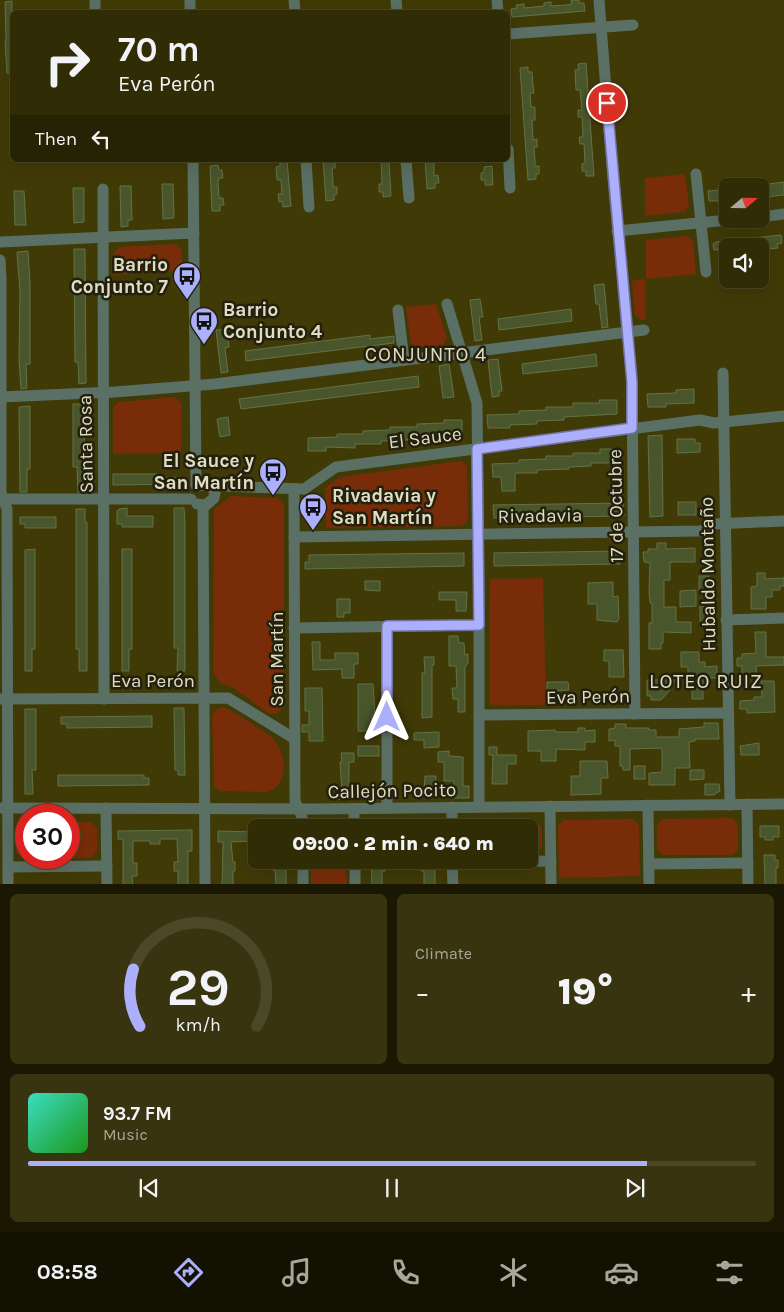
<!DOCTYPE html>
<meta charset="utf-8">
<style>
:root{--surface:#302c05;--page:#38340f;--text:#f1f3f6;--muted:#a8a79a;--line:#4b4827;--accent:#acaffb}
body{margin:0;font-family:Karla,sans-serif;background:var(--page);color:var(--text);height:100vh;display:flex;flex-direction:column;font-size:19px;white-space:nowrap}
*{box-sizing:border-box;margin:0}
p{font-size:16px;color:var(--muted)}
.icon{flex:none;width:28px;height:28px;fill:none;stroke:currentColor;stroke-width:2;stroke-linecap:round;stroke-linejoin:round}
.map{position:relative;height:884px;overflow:hidden}
.details{display:flex;flex-direction:column;gap:10px;padding:10px;background:#1a1803;flex:1}
.details>*{flex:none}
.banner{position:absolute;left:10px;top:10px;width:500px;height:152px;border-radius:8px;box-shadow:0 5px 20px #0002,0 0 0 1px var(--line);background:#302c05;color:var(--text);overflow:hidden}
.needle{width:32px;rotate:70deg}
.controls{position:absolute;left:719px;top:178px;display:grid;gap:10px}
.controls a{display:grid;place-items:center;width:50px;height:50px;border-radius:8px;background:var(--surface);box-shadow:0 5px 20px #0002,0 0 0 1px var(--line);font-size:25px}
.speed{position:absolute;left:15px;top:804px;display:flex;gap:10px;font-size:25px;font-weight:700;text-align:center}
.speed>*{display:grid;place-content:center;width:65px;height:65px;border-radius:50%;background:var(--surface);box-shadow:0 5px 20px #0002,0 0 0 1px var(--line);line-height:1}
.speed .limit{border:8px solid #d22;background:#fff;color:#111}
.pin{position:absolute;display:grid;place-items:center;width:42px;height:42px;color:#fff;margin:-21px;border:2px solid #fff;border-radius:50%;box-shadow:0 1px 5px #0007}
.me{position:absolute;width:55px;margin:-28px;rotate:0deg;stroke-linejoin:round;filter:drop-shadow(0 0 4px #0008)}
.turn{display:flex;align-items:center;gap:18px;height:105px;padding:0 25px;font-size:22px}
.turn .icon{width:65px;height:65px;stroke-width:2.5}
.turn b{display:block;font-size:35px;line-height:42px}
.then{display:flex;align-items:center;height:48px;padding:0 25px;background:#0003;gap:10px;font-size:19px}
.big{font-size:38px;font-weight:800;line-height:1.1}
.details .tile{flex:1;display:flex;flex-direction:column;justify-content:center;gap:8px;min-width:0;padding:0 18px;border-radius:8px;background:var(--page)}
.details .dial{align-items:center;gap:0}
.dial svg{height:130px;overflow:visible;fill:none;stroke:var(--line);stroke-width:7;stroke-linecap:round;text-anchor:middle}
.dial text{fill:var(--text);stroke:none}
.song{display:flex;align-items:center;gap:15px}
.cover{width:60px;height:60px;border-radius:8px;background:linear-gradient(135deg,hsl(170 70% 55%),hsl(120 70% 35%))}
.played{height:5px;border-radius:2px;background:linear-gradient(90deg,var(--accent) 85%,var(--line) 85%)}
.keys{display:flex;justify-content:space-around;direction:ltr}
.heat{display:flex;justify-content:space-between;align-items:center;font-size:28px;direction:ltr}
.details .tiles{flex:1;display:grid;gap:10px;grid-template-columns:1fr 1fr}
.tile:last-child{grid-column:span 2}
.trip{position:absolute;left:248px;top:819px;width:290px;height:50px;border-radius:8px;background:var(--surface);box-shadow:0 5px 20px #0002,0 0 0 1px var(--line);font-weight:800;line-height:50px;text-align:center}
.tab-bar{display:flex;height:80px;justify-content:space-around;align-items:center;background:#131202;color:var(--muted)}
.tab-bar .icon{width:35px;height:35px}
.tab-bar .active{color:var(--accent)}
.tab-bar b{font-size:22px;color:var(--text)}
.map>svg:first-child{display:block}
.green{fill:#782d08}
.building{fill:#49552a;stroke:#657246}
.lines{fill:none;stroke-linecap:round;stroke-linejoin:round}
.minor{stroke:#5b7065;stroke-width:11}
.route-casing{stroke:#7072a3;stroke-width:12}
.route{stroke:#acaffb;stroke-width:9}
.labels{text-anchor:middle;dominant-baseline:central;stroke-width:5;stroke-linejoin:round;paint-order:stroke}
.poi-label{font-size:19px;font-weight:bold;fill:#e0ddc4;stroke:#23210d;text-anchor:end}
.street-label{font-size:19px;fill:#e0ddc4;stroke:#23210d}
.neighbourhood-label{font-size:20px;letter-spacing:1px;fill:#e0ddc4;stroke:#23210d}
</style>
<div class="map">
<svg width="784" height="885" viewBox="0 0 784 885">
<rect width="100%" height="100%" fill="#403a07"/>
<g class="green">
<path d="M685 174 689 206 684 212 645 216V178Z"/>
<path d="M687 236 693 241 696 274 646 279V240Z"/>
<path d="M176 244 182 250V271L114 275V253L119 247Z"/>
<path d="M645 279V320H642L635 315 632 281Z"/>
<path d="M436 304 447 338 443 345 417 348 411 343 406 307Z"/>
<path d="M175 397 181 403V453L113 454V408L119 402Z"/>
<path d="M461 461 467 466 468 520 462 526 326 528 325 488 340 477Z"/>
<path d="M231 496 277 498 284 505V704L281 710 276 714 268 713 232 687 220 683 213 672 214 509Z"/>
<path d="M543 578 546 705H492L489 703 490 579Z"/>
<path d="M223 707C233 711 265 731 272 738 287 751 290 788 266 792L220 791 214 786 212 715 217 709Z"/>
<path d="M732 818 738 824V849L732 855H663L657 850V824L663 819Z"/>
<path d="M633 819 639 825 640 876 559 878 558 826 564 820Z"/>
<path d="M467 821H536L542 827V848L536 854H529V828L461 827Z"/>
<path d="M69 822H91L97 828V852L91 858H22L16 853V828L22 823H26V858H69Z"/>
<path d="M311 860H346L347 884H311Z"/>
</g>
<g class="building">
<path d="M571 0H579V3H584L585 11 512 17 511 9 517 8 516 5 524 4V8L544 6V3L548 2H551V6L566 5 572 4Z"/>
<path d="M12 1V73H7L5 41H6L5 2Z"/>
<path d="M586 63 594 176H586V171H582V164L585 163 584 144H580L579 137H583L582 117H578V110H582L580 90H576L575 70 579 69 578 64Z"/>
<path d="M528 67V72H532L533 86 534 93H530L531 107H535V120H532L533 140 537 139V147H534L535 161V166H539V174H536V179L528 180 520 68Z"/>
<path d="M323 160H335V168H332L333 182V187H337V194L334 195V200L326 201Z"/>
<path d="M381 160H389L391 196 383 197V192H379V184H382Z"/>
<path d="M425 160H434V176L438 175 439 183H435V188L427 189Z"/>
<path d="M280 161H287L291 206 283 207 282 201 279 202 278 194H282L281 180H277L276 167 280 166Z"/>
<path d="M218 165 219 170H222L223 178H219L218 183 219 198H223L224 205H220V211H212L210 166Z"/>
<path d="M492 166 493 185H485V180H481V173L484 172V167Z"/>
<path d="M784 182V195L766 197V195L760 196V185Z"/>
<path d="M162 184H173L174 218 163 219Z"/>
<path d="M120 186H131L132 220H128V226L121 227Z"/>
<path d="M73 188H84V222L74 223Z"/>
<path d="M728 189V201H709L708 191Z"/>
<path d="M14 191H24L26 225H15Z"/>
<path d="M781 235 782 243 777 244 778 248 760 250V246H725L726 249 714 250 713 244 716 242Z"/>
<path d="M74 249H85L86 383 79 384 78 362H75Z"/>
<path d="M28 251 30 283V364H26L27 388 21 389 19 360 20 292 17 252Z"/>
<path d="M604 284 608 327 602 328 599 304H596L594 285Z"/>
<path d="M480 299 483 317H479L482 340 475 341 470 300Z"/>
<path d="M571 309 572 321 499 330 498 319Z"/>
<path d="M227 329 229 347 225 348 228 372 221 373 216 330Z"/>
<path d="M370 335V339L394 336V343L246 361 245 351Z"/>
<path d="M596 354 597 366 523 374 522 364Z"/>
<path d="M498 359 502 391H499V396L492 397 488 360Z"/>
<path d="M449 364 454 397 443 398 439 366Z"/>
<path d="M418 376 419 387 241 409 239 399Z"/>
<path d="M694 389V403L666 404V407H648L647 394 676 393V390Z"/>
<path d="M599 400H617V414L564 417V420L537 421V424L510 425V428H488L487 415 519 414V411L546 410V407H573V403H600Z"/>
<path d="M73 404H84L85 492H78L77 467H73Z"/>
<path d="M30 406V469H27V492H20L19 407Z"/>
<path d="M228 417 230 435 220 437 217 419Z"/>
<path d="M444 420H462V433L435 434V437H408V440L381 441V444H355V448L326 447V451H308V438L337 437V434H363V431L390 430V427H417V424L444 423Z"/>
<path d="M662 435 663 516 650 517 648 436Z"/>
<path d="M677 439H695V443H700V452L677 453Z"/>
<path d="M600 449H618V463H591V466L569 467V469L537 470V473H515V491H502L501 477H493L492 464 519 463V460L546 459V456H573V453H600Z"/>
<path d="M113 474H158V478L181 477V484L113 485Z"/>
<rect x="678" y="502" width="18" height="13"/>
<path d="M623 503 624 516 494 518 493 505Z"/>
<path d="M127 508V516H153V527H122V524H117V511L119 509Z"/>
<path d="M174 508H184L185 522V671H177L178 648H174Z"/>
<path d="M76 509H85V522H87V671H79V649H76Z"/>
<path d="M20 517H56V528H25V524H20Z"/>
<path d="M657 543H666V549L695 548V562H670V580H664V607H676V622H691V633L663 632V643H661V649H649V623H652V603H650L649 591 650 563 644 562 643 552H648V549H657Z"/>
<path d="M35 549V649H32V671H25V550Z"/>
<path d="M122 549H132V649H129V671H122Z"/>
<path d="M619 551 620 564 494 566V553Z"/>
<path d="M464 553V566L305 569V562H309V555Z"/>
<path d="M757 573H765V579L784 578V586H780V590H772V597H766V609H751V587L757 586Z"/>
<rect x="699" y="576" width="10" height="14"/>
<path d="M365 581H380V591L365 590Z"/>
<path d="M613 582V597L618 596 619 619 617 622 597 620V604H588V583Z"/>
<path d="M696 590V606L680 607V591Z"/>
<path d="M439 592H467L466 611H456V600H439Z"/>
<path d="M337 599H350V613H344V617H337Z"/>
<rect x="700" y="606" width="12" height="16"/>
<path d="M755 632H766V657H784V665L756 666 757 678H742V666H737V658H742V654L756 653Z"/>
<path d="M449 636H458L459 643H464L465 655 468 654V663L465 667V712H458V699H453L452 688H457L456 666H449Z"/>
<path d="M312 642H320V660H335V653H358V664H354V678H342V669L313 670Z"/>
<path d="M604 650H623L624 677H609V661H604Z"/>
<path d="M681 652H699V662H705V667L717 666V678H708V684H703V699H692V681H688V667H681Z"/>
<path d="M424 657H434V665H432V717L422 718V673H425Z"/>
<path d="M647 680H676L668 688 670 690 661 700H651V696H647Z"/>
<path d="M761 681H774L775 712 747 713V709H740V701L754 700V697H762Z"/>
<path d="M547 682H568L569 690 547 691Z"/>
<path d="M358 684H373L375 715H372V731H358Z"/>
<path d="M305 688H322L323 741H309V732H302V725H309V711H305Z"/>
<path d="M174 708H184L185 775H178V770H175Z"/>
<path d="M25 709H36V770H32L33 794H25Z"/>
<path d="M152 716V727L67 728V724H61V717Z"/>
<path d="M704 723H718L719 739H695V741L689 742 690 768H675V785H649V773L662 772V748L630 749V770H623V766H620V746H615V740L609 741V729L615 728V724H626V728H649V730H656V737H679V729L704 727Z"/>
<path d="M578 728H585V731L595 730V742H585V750L556 749V761H541V751H528V731L555 730V732H578Z"/>
<path d="M439 732V747L424 748V740H414V733Z"/>
<path d="M759 743V755H741L740 746Z"/>
<rect x="358" y="746" width="21" height="10"/>
<path d="M489 747H497V755H516V764H507V784H492L493 755H489Z"/>
<path d="M449 751V756L463 757V786H469V798H454V781H444V762H438V752Z"/>
<path d="M341 753H354V762H349V799H338V792H342L340 762H342Z"/>
<path d="M580 761H607L608 778H601V794L571 795V776H580Z"/>
<rect x="634" y="766" width="11" height="13"/>
<path d="M690 770H704V779L690 780Z"/>
<path d="M58 775H144V778H149V785L58 786Z"/>
<path d="M425 776H436L435 792H424Z"/>
<path d="M705 784H719L720 791 714 795H705Z"/>
<path d="M760 826H779V837H773V840H765V837H760Z"/>
<path d="M192 830V851H188V885H178V871H174V862H178L177 839H160V844H150V841H133V863H137V876H132L133 885H123V839H118V831Z"/>
<path d="M218 831 256 832V841L231 842 233 862H235V871H233V885H222L223 842H218Z"/>
<path d="M764 855H775V860H778V868H776V885H765Z"/>
<path d="M275 860H286V885H276L275 870H272V862H275Z"/>
<path d="M371 860H382V863H385V871H382V885H372Z"/>
<path d="M424 860H435V885H424V871H421V863H424Z"/>
</g>
<g class="lines">
<g class="minor">
<path d="M95 0V12"/>
<path d="M190 0V12"/>
<path d="M294 0 295 12"/>
<path d="M396 0 397 12"/>
<path d="M497 0 498 12"/>
<path d="M599 0 613 179 632 382 635 714"/>
<path d="M508 34 633 25"/>
<path d="M508 149 510 188"/>
<path d="M193 160 196 485"/>
<path d="M306 160 309 207"/>
<path d="M406 160 409 198"/>
<path d="M696 174 706 272"/>
<path d="M103 189 104 699"/>
<path d="M760 217 784 214"/>
<path d="M617 231 738 219"/>
<path d="M0 242 194 233"/>
<path d="M0 260 1 280V493L7 509 8 885"/>
<path d="M447 304 477 403 479 579V807"/>
<path d="M398 310 404 360"/>
<path d="M723 373 730 805"/>
<path d="M0 397 115 392 215 384 644 330"/>
<path d="M196 485 304 489 336 467 700 420 714 423 784 416"/>
<path d="M294 489 295 801 302 817V828"/>
<path d="M0 499H191"/>
<path d="M197 504 206 505 214 498 215 492 210 485"/>
<path d="M203 505 205 885"/>
<path d="M294 537 701 531 714 524 784 521"/>
<path d="M726 620 784 618"/>
<path d="M387 627V808"/>
<path d="M294 628 479 625"/>
<path d="M1 699 228 698 295 739"/>
<path d="M479 715 728 713"/>
<path d="M747 804 748 885"/>
<path d="M648 805 649 885"/>
<path d="M550 806 551 885"/>
<path d="M452 807V828"/>
<path d="M0 808 316 809 784 804"/>
<path d="M106 808 107 885"/>
<path d="M354 809V828"/>
<path d="M303 860V885"/>
<path d="M355 860V885"/>
<path d="M452 860 453 885"/>
<path d="M452 863 551 861"/>
<path d="M649 864 748 863"/>
<path d="M8 867 107 866"/>
</g>
</g>
<g class="lines">
<g class="route-casing">
<path id="route" d="M387 717V626L479 625 477 449 632 428V382L607 103"/>
</g>
<use href="#route" class="route"/>
</g>
<defs>
<g id="bus-pin" transform="scale(1.4375)"><path d="M0 17L-7.5 6A9.5 9.5 0 1 1 7.5 6Z" fill="#acaffb" stroke="#23210d"/><path d="M-5-6H5V4H4V6H2V4H-2V6H-4V4H-5ZM-3.5-4V0h7V-4ZM-3.5 1.2v1.5H-2V1.2ZM2 1.2v1.5H3.5V1.2Z" fill="#111"/></g>
</defs>
<g fill-rule="evenodd">
<use href="#bus-pin" x="187" y="276"/>
<use href="#bus-pin" x="204" y="321"/>
<use href="#bus-pin" x="273" y="472"/>
<use href="#bus-pin" x="313" y="507"/>
</g>
<g class="labels">
<g class="poi-label">
<text x="168" y="265">Barrio<tspan x="168" dy="22">Conjunto 7</tspan></text>
<text x="223" y="310" text-anchor="start">Barrio<tspan x="223" dy="22">Conjunto 4</tspan></text>
<text x="254" y="461">El Sauce y<tspan x="254" dy="22">San Martín</tspan></text>
<text x="332" y="496" text-anchor="start">Rivadavia y<tspan x="332" dy="22">San Martín</tspan></text>
</g>
<g class="street-label">
<text transform="translate(425 438) rotate(-7)">El Sauce</text>
<text transform="translate(86 444) rotate(-91)">Santa Rosa</text>
<text transform="translate(616 506) rotate(-91)">17 de Octubre</text>
<text transform="translate(540 516) rotate(-1)">Rivadavia</text>
<text transform="translate(708 574) rotate(-91)">Hubaldo Montaño</text>
<text transform="translate(277 659) rotate(-90)">San Martín</text>
<text x="153" y="681">Eva Perón</text>
<text transform="translate(588 697) rotate(-1)">Eva Perón</text>
<text transform="translate(392 791) rotate(-1)">Callejón Pocito</text>
</g>
<g class="neighbourhood-label">
<text x="426" y="354">CONJUNTO 4</text>
<text x="706" y="681">LOTEO RUIZ</text>
</g>
</g>
</svg>
<div class="controls">
<a><svg class="needle" viewBox="-14 -14 28 28"><path d="M0-13l5 13h-10z" fill="#e53935"/><path d="M0 13l5-13h-10z" fill="#a8a79a"/></svg></a>
<a><svg class="icon" aria-label="sound" viewBox="0 0 24 24"><path d="M4 9h4l5-4v14l-5-4H4zM17 9q2 3 0 6"/></svg></a>
</div>
<div class="speed"><div class="limit">30</div></div>
<div class="pin" style="left:607px;top:103px;background:#d93025"><svg class="icon" aria-label="arrive" viewBox="0 0 24 24"><path d="M6 21V4h12l-3 4 3 4H6"/></svg></div>
<svg class="me" style="left:387px;top:717px" viewBox="-20 -20 40 40"><path d="M0-17L14 15 0 8-14 15z" fill="#acaffb" stroke="#fff" stroke-width="4"/></svg>
<div class="trip">09:00 · 2 min · 640 m</div>
<div class="banner">
<div class="turn"><svg class="icon" aria-label="right" viewBox="0 0 24 24"><path d="M7 20v-9h11M14 6l5 5-5 5"/></svg><div><b>70 m</b>Eva Perón</div></div>
<div class="then">Then<svg class="icon" aria-label="left" viewBox="0 0 24 24"><path d="M17 20v-9H6M10 6l-5 5 5 5"/></svg></div>
</div>
</div>
<section class="details">
<div class="tiles">
<div class="tile dial"><svg viewBox="0 0 100 80">
<path d="M14 69A42 42 0 1 1 86 69"/>
<path d="M14 69A42 42 0 0 1 10 34" stroke="#acaffb"/>
<text x="50" y="56" font-size="32" font-weight="700">29</text>
<text x="50" y="72" font-size="11">km/h</text>
</svg></div>
<div class="tile"><p>Climate</p>
<div class="heat"><a>−</a><b class="big">19°</b><a>+</a></div>
</div>
<div class="tile">
<div class="song"><i class="cover"></i><div><b>93.7 FM</b><p>Music</p></div></div>
<div class="played"></div>
<div class="keys"><svg class="icon" aria-label="previous" viewBox="0 0 24 24"><path d="M18 5L8 12l10 7zM5 5v14"/></svg><svg class="icon" aria-label="pause" viewBox="0 0 24 24"><path d="M8 5v14M16 5v14"/></svg><svg class="icon" aria-label="next" viewBox="0 0 24 24"><path d="M6 5l10 7-10 7zM19 5v14"/></svg></div>
</div>
</div>
</section>
<nav class="tab-bar">
<b>08:58</b>
<svg class="icon active" aria-label="directions" viewBox="0 0 24 24"><path d="M12 3l9 9-9 9-9-9zM9 14v-3h6M13 9l2 2-2 2"/></svg>
<svg class="icon" aria-label="music" viewBox="0 0 24 24"><path d="M9 18V5l10-2v13"/><circle cx="6" cy="18" r="3"/><circle cx="16" cy="16" r="3"/></svg>
<svg class="icon" aria-label="phone" viewBox="0 0 24 24"><path d="M5 4h4l2 5-3 2q2 4 5 5l2-3 5 2v4C11 20 4 13 5 4z"/></svg>
<svg class="icon" aria-label="climate" viewBox="0 0 24 24"><path d="M12 3v18M4 7l16 10M4 17L20 7"/></svg>
<svg class="icon" aria-label="car" viewBox="0 0 24 24"><path d="M5 17H2v-5l4-1 3-4h7l3 4 3 1v5h-3M9 17h6M6 11h13"/><circle cx="7" cy="17" r="2"/><circle cx="17" cy="17" r="2"/></svg>
<svg class="icon" aria-label="filters" viewBox="0 0 24 24"><path d="M4 7h16M4 17h16"/><circle cx="9" cy="7" r="2"/><circle cx="15" cy="17" r="2"/></svg>
</nav>
